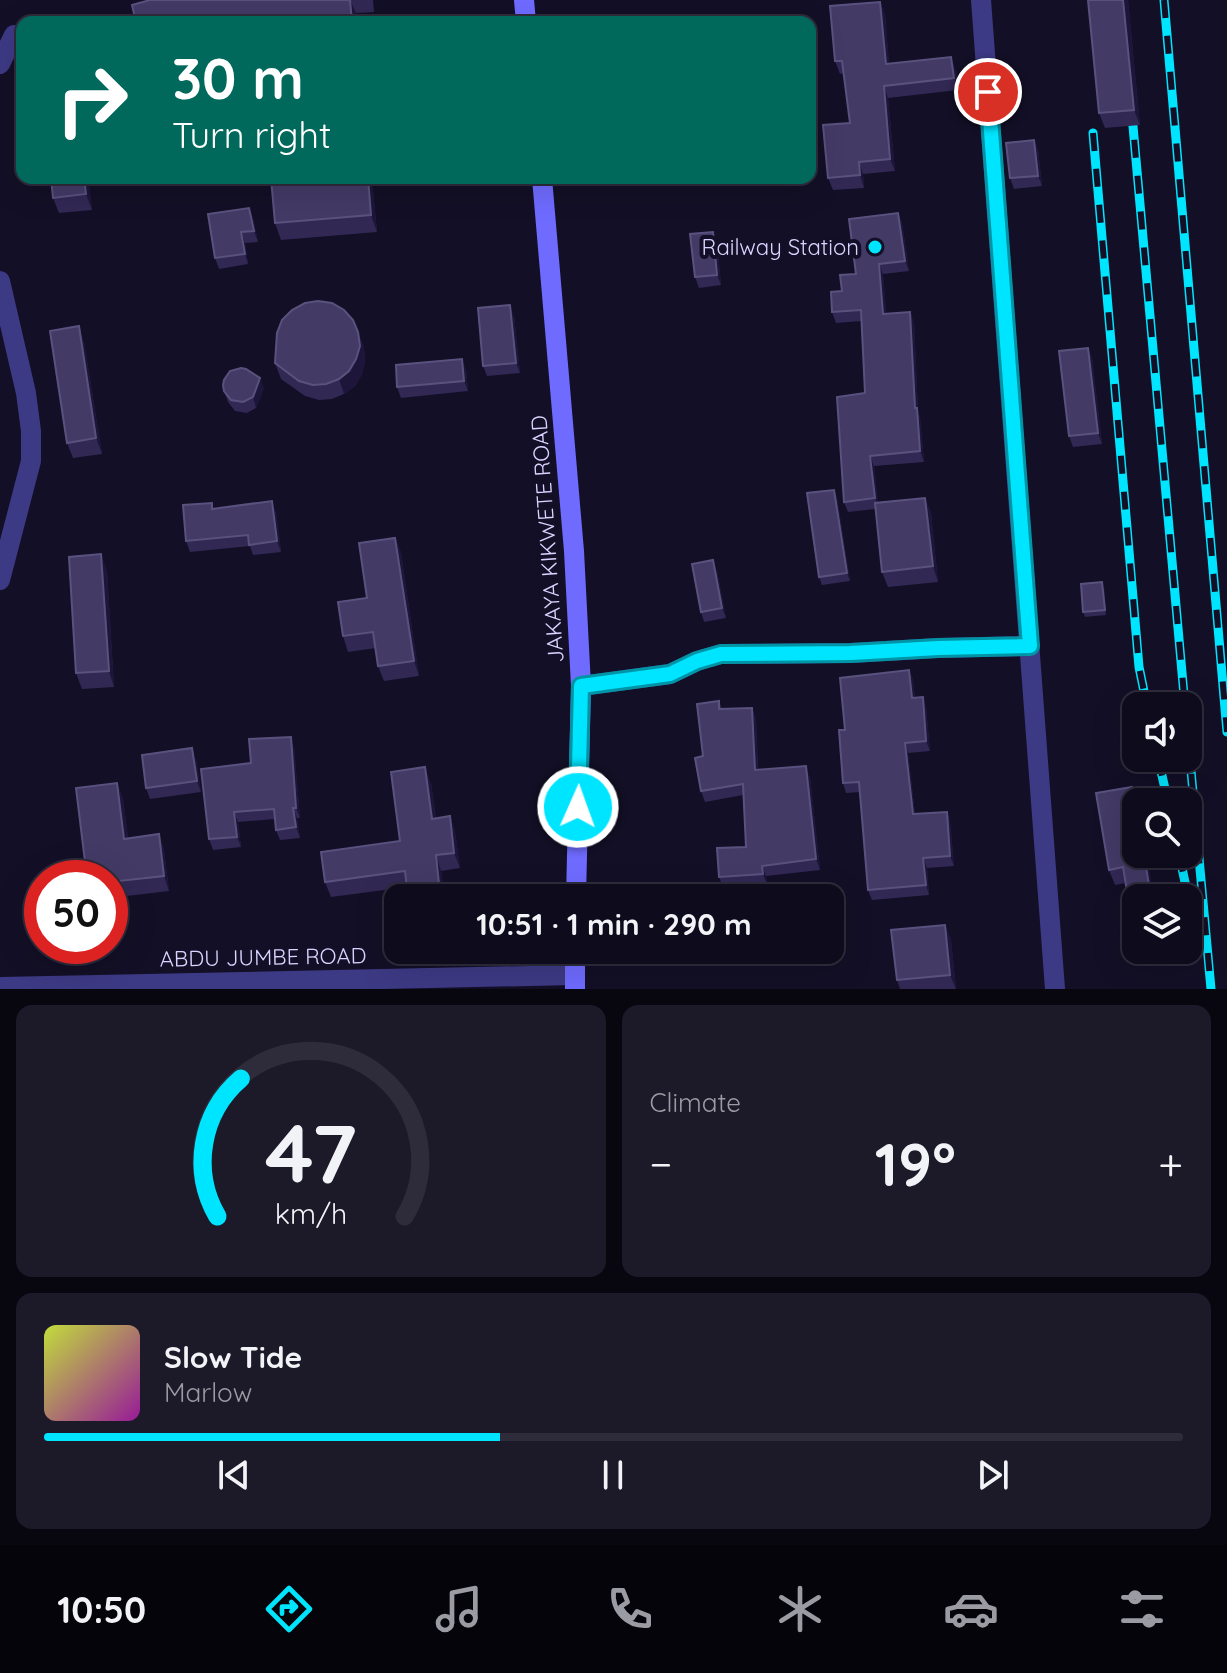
<!DOCTYPE html>
<meta charset="utf-8">
<style>
:root{--surface:#0e0b1c;--page:#1c1929;--text:#f1f3f6;--muted:#9b9ba3;--line:#2e2b3b;--accent:#00e5ff}
body{margin:0;font-family:Quicksand,sans-serif;background:var(--page);color:var(--text);height:100vh;display:flex;flex-direction:column;font-size:30px;white-space:nowrap}
*{box-sizing:border-box;margin:0}
p{font-size:26px;color:var(--muted)}
.icon{flex:none;width:44px;height:44px;fill:none;stroke:currentColor;stroke-width:2;stroke-linecap:round;stroke-linejoin:round}
.map{position:relative;height:989px;overflow:hidden}
.side{display:flex;flex-direction:column;gap:16px;padding:16px;background:#08060f;flex:1}
.side>*{flex:none}
.guide{position:absolute;left:16px;top:16px;width:800px;height:168px;border-radius:16px;box-shadow:0 8px 32px #0002,0 0 0 2px var(--line);background:#00695c;color:#fff;overflow:hidden}
.tools{position:absolute;left:1122px;top:692px;display:grid;gap:16px}
.tools a{display:grid;place-items:center;width:80px;height:80px;border-radius:16px;background:var(--surface);box-shadow:0 8px 32px #0002,0 0 0 2px var(--line);font-size:40px}
.speed{position:absolute;left:24px;top:860px;display:flex;gap:16px;font-size:40px;font-weight:700;text-align:center}
.speed>*{display:grid;place-content:center;width:104px;height:104px;border-radius:50%;background:var(--surface);box-shadow:0 8px 32px #0002,0 0 0 2px var(--line);line-height:1}
.speed .limit{border:12px solid #d22;background:#fff;color:#111}
.pin{position:absolute;display:grid;place-items:center;width:68px;height:68px;color:#fff;margin:-34px;border:4px solid #fff;border-radius:50%;box-shadow:0 2px 8px #0007}
.me{position:absolute;width:88px;margin:-44px;rotate:2deg;stroke-linejoin:round;filter:drop-shadow(0 0 6px #0008)}
.turn{display:flex;align-items:center;gap:28px;height:168px;padding:0 24px;font-size:36px}
.turn .icon{width:104px;height:104px;stroke-width:2.5}
.turn b{display:block;font-size:56px;line-height:68px}
.big{font-size:60px;font-weight:800;line-height:1.1}
.side .tile{flex:1;display:flex;flex-direction:column;justify-content:center;gap:12px;min-width:0;padding:0 28px;border-radius:16px;background:var(--page)}
.side .dial{align-items:center;gap:0}
.dial svg{height:208px;overflow:visible;fill:none;stroke:var(--line);stroke-width:7;stroke-linecap:round;text-anchor:middle}
.dial text{fill:var(--text);stroke:none}
.song{display:flex;align-items:center;gap:24px}
.cover{width:96px;height:96px;border-radius:12px;background:linear-gradient(135deg,hsl(70 70% 55%),hsl(300 70% 35%))}
.played{height:8px;border-radius:4px;background:linear-gradient(90deg,var(--accent) 40%,var(--line) 40%)}
.keys{display:flex;justify-content:space-around;direction:ltr}
.heat{display:flex;justify-content:space-between;align-items:center;font-size:44px;direction:ltr}
.side .tiles{flex:1;display:grid;gap:16px;grid-template-columns:1fr 1fr}
.tile:last-child{grid-column:span 2}
.trip{position:absolute;left:384px;top:884px;width:460px;height:80px;border-radius:16px;background:var(--surface);box-shadow:0 8px 32px #0002,0 0 0 2px var(--line);font-weight:800;line-height:80px;text-align:center}
.tab-bar{display:flex;height:128px;justify-content:space-around;align-items:center;background:#06040b;color:var(--muted)}
.tab-bar .icon{width:56px;height:56px}
.tab-bar .on{color:var(--accent)}
.tab-bar b{font-size:36px;color:var(--text)}
.map>svg:first-child{display:block}
.lines{fill:none;stroke-linecap:round;stroke-linejoin:round}
.street{stroke:#3d3a85;stroke-width:20}
.secondary{stroke:#6f6bff;stroke-width:20}
.rail-casing{stroke:#00e5ff;stroke-width:9}
.rail{stroke:#130f26;stroke-width:6;stroke-dasharray:18;stroke-linecap:butt}
.wall{fill:#312854}
.shaded-wall{fill:#1d163a}
.building{fill:#433a66;stroke:#5a527e;stroke-width:2}
.route-casing{stroke:#0095a6;stroke-width:20}
.route{stroke:#00e5ff;stroke-width:14}
.poi-dot{fill:#00e5ff;stroke:#130f26;stroke-width:3}
.labels{text-anchor:middle;dominant-baseline:central;stroke-width:8;stroke-linejoin:round;paint-order:stroke}
.poi-label{font-size:22px;fill:#d9d4ff;stroke:#130f26;text-anchor:end}
.street-label{font-size:22px;fill:#d9d4ff;stroke:#130f26}
</style>
<div class="map">
<svg width="1227" height="989" viewBox="0 0 1227 989">
<rect width="100%" height="100%" fill="#130f26"/>
<g class="lines">
<g class="street">
<path d="M981 0 1055 989"/>
<path d="M0 64 14 35"/>
<path d="M0 281 26 393 31 431V461L0 580"/>
<path d="M581 686 670 674 697 661 721 654 851 653 938 648 1030 646"/>
<path d="M0 987 574 975"/>
</g>
<g class="secondary">
<path d="M524 0 526 22"/>
<path d="M542 178 574 551 581 686 576 898"/>
<path d="M575 989V950"/>
</g>
<g class="rail-casing">
<g id="rail">
<path d="M1164 0 1227 732"/>
<path d="M1131 104 1185 706"/>
<path d="M1093 133 1139 667 1147 706"/>
<path d="M1188 738 1211 989"/>
<path d="M1158 758 1168 802"/>
<path d="M1179 854 1196 934"/>
</g>
</g>
<use href="#rail" class="rail"/>
</g>
<g class="wall">
<path d="M150 0H373L374 12 356 13 357 22H136Z"/>
<path d="M1128 0 1140 125 1105 128 1099 113Z"/>
<path d="M880 2 885 14 889 64 956 70 958 90 888 98 895 171 863 174 864 188 833 190 828 178 850 123 844 73 840 74 835 61Z"/>
<path d="M1034 140 1038 150 1042 186 1014 189 1010 178Z"/>
<path d="M88 178 92 210 59 213 53 198Z"/>
<path d="M271 178H370L373 190 377 232 281 240 275 223Z"/>
<path d="M249 208 253 218 258 242 245 243 248 264 219 269 215 258Z"/>
<path d="M898 213 902 223 909 271 883 274 886 314 914 322 918 412 920 418 924 462 874 466 878 503 925 498 931 513 938 582 888 587 882 572 875 509 848 512 844 502 865 393 861 321 836 323 832 312 842 291 856 274Z"/>
<path d="M717 242 721 285 699 288 695 277Z"/>
<path d="M514 316 520 373 487 376 483 366Z"/>
<path d="M358 332 364 348 365 361 362 374 355 386 344 394 332 399 319 400 305 396 281 379 275 363Z"/>
<path d="M84 342 102 454 73 458 67 443Z"/>
<path d="M1088 348 1092 358 1102 444 1073 447 1069 436Z"/>
<path d="M466 369 468 391 401 398 397 387Z"/>
<path d="M264 388 256 408 247 413 235 411 228 402 224 391Z"/>
<path d="M837 498 850 581 822 585 819 577Z"/>
<path d="M214 509 276 512 281 552 253 555 250 546 190 552 186 541Z"/>
<path d="M395 538 401 553 419 676 384 681 378 666 376 648 348 652 343 636 367 598Z"/>
<path d="M107 570 114 687 82 689 76 673Z"/>
<path d="M717 571 726 618 704 622 701 612Z"/>
<path d="M1104 587 1106 615 1085 617 1083 612Z"/>
<path d="M909 670 913 680 915 698 926 707 930 751 908 753 915 814 947 812 950 821 954 866 927 868 929 895 872 900 868 890 860 792 846 793 843 783 845 730Z"/>
<path d="M719 701 722 709 752 708 756 719 758 769 810 777 820 870 766 876 767 885 723 887 719 877 746 847 743 795 705 802 701 791 703 756Z"/>
<path d="M294 747 300 818H297L300 838 280 840 276 830 275 819 238 822 241 847 213 850 209 839 251 763Z"/>
<path d="M196 759 201 792 150 799 146 788Z"/>
<path d="M117 783 123 799 128 838 159 834 164 850 169 891 110 898V878Z"/>
<path d="M431 783 436 819 450 816 455 832 460 868 441 871 445 898H411L407 887 331 897 325 882 400 841Z"/>
<path d="M1132 787 1137 802H1136V854H1146L1154 898H1136V938L1126 883 1115 885 1109 870Z"/>
<path d="M945 925 951 940 956 989H900L897 980Z"/>
</g>
<g class="shaded-wall">
<path d="M350 0 356 13 357 22H352Z"/>
<path d="M1123 0H1128L1140 125 1134 110Z"/>
<path d="M880 2 885 14 890 77 886 64Z"/>
<path d="M951 57 956 70 958 90 954 78Z"/>
<path d="M884 86 888 98 895 171 890 159Z"/>
<path d="M1034 140 1038 150 1042 186 1038 176Z"/>
<path d="M859 162 863 174 864 188 860 175Z"/>
<path d="M84 178H88L92 210 86 194Z"/>
<path d="M367 178H370L373 190 377 232 371 215Z"/>
<path d="M249 208 253 218 258 242 254 231Z"/>
<path d="M898 213 902 223 909 271 905 261Z"/>
<path d="M241 232 245 243 248 264 245 254Z"/>
<path d="M713 232 717 242 721 285 717 275Z"/>
<path d="M879 264 883 274 887 324 883 314Z"/>
<path d="M510 305 514 316 520 373 516 363Z"/>
<path d="M910 312 914 322 918 412 920 418 924 462 920 451 915 408Z"/>
<path d="M79 326 84 342 102 454 96 438Z"/>
<path d="M358 332 364 348 365 361 362 374 355 386 344 394 339 379Z"/>
<path d="M1088 348 1092 358 1102 444 1098 433Z"/>
<path d="M462 359 466 369 468 391 464 381Z"/>
<path d="M260 378 264 388 256 408 253 397Z"/>
<path d="M870 456 874 466 879 508 875 498Z"/>
<path d="M834 490 837 498 850 581 847 573Z"/>
<path d="M925 498 931 513 938 582 933 566Z"/>
<path d="M272 501 276 512 281 552 277 541Z"/>
<path d="M395 538 401 553 419 676 414 661Z"/>
<path d="M101 554 107 570 114 687 109 671Z"/>
<path d="M713 560 717 571 726 618 722 608Z"/>
<path d="M1102 582 1104 587 1106 615 1105 610Z"/>
<path d="M909 670 913 680 916 708 912 698Z"/>
<path d="M923 697 926 707 930 751 926 741Z"/>
<path d="M752 708 756 719 758 780 755 770Z"/>
<path d="M291 737 294 747 300 818 296 808Z"/>
<path d="M905 743 908 753 916 824 913 814Z"/>
<path d="M192 748 196 759 201 792 197 781Z"/>
<path d="M806 766 810 777 820 870 816 859Z"/>
<path d="M425 767 431 783 438 835 432 819Z"/>
<path d="M117 783 123 799 130 854 124 839Z"/>
<path d="M293 808 297 818 300 838 296 827Z"/>
<path d="M234 812 238 822 241 847 237 837Z"/>
<path d="M947 812 950 821 954 866 950 856Z"/>
<path d="M450 816 455 832 460 868 454 853Z"/>
<path d="M159 834 164 850 169 891 164 876Z"/>
<path d="M1144 854H1146L1154 898H1151Z"/>
<path d="M436 855 441 871 445 898 439 884Z"/>
<path d="M923 858 927 868 929 895 926 885Z"/>
<path d="M762 866 766 876 767 885 763 874Z"/>
<path d="M945 925 951 940 956 989 950 975Z"/>
</g>
<g class="building">
<path d="M150 0H350L352 22H136L132 5Z"/>
<path d="M1088 0H1123L1134 110 1099 113Z"/>
<path d="M880 2 886 64 951 57 954 78 884 86 890 159 859 162 860 175 828 178 823 125 850 123 842 61H835L830 6Z"/>
<path d="M1034 140 1038 176 1010 178 1006 143Z"/>
<path d="M51 178H84L86 194 53 198Z"/>
<path d="M271 178H368L371 215 275 223Z"/>
<path d="M249 208 254 231 241 232 245 254 215 258 208 214Z"/>
<path d="M898 213 905 261 879 264 883 314 910 312 915 408H917L920 451 870 456 875 498 844 502 837 397 865 393 861 310 832 312 831 292 842 291 840 275 856 274 849 219Z"/>
<path d="M713 232 717 275 695 277 690 234Z"/>
<path d="M318 301 332 303 344 310 353 320 358 332 360 346 356 359 349 371 339 379 326 384 313 385 299 381 275 363 277 333 282 320 292 310 305 303Z"/>
<path d="M510 305 516 363 483 366 478 308Z"/>
<path d="M79 326 96 438 67 443 50 331Z"/>
<path d="M1088 348 1098 433 1069 436 1059 351Z"/>
<path d="M462 359 464 381 397 387 396 365Z"/>
<path d="M241 368 246 369 260 378 253 397 243 402 231 400 224 391 223 385 224 380 230 371Z"/>
<path d="M834 490 847 573 819 577 807 493Z"/>
<path d="M925 498 933 566 882 572 875 503Z"/>
<path d="M272 501 277 541 249 545 248 535 186 541 183 505 212 503V509Z"/>
<path d="M395 538 414 661 378 666 373 632 343 636 338 602 367 598 359 543Z"/>
<path d="M101 554 109 671 76 673 69 557Z"/>
<path d="M713 560 722 608 701 612 692 564Z"/>
<path d="M1102 582 1105 610 1083 612 1081 584Z"/>
<path d="M909 670 912 698 923 697 926 741 905 743 913 814 947 812 950 856 923 858 926 885 868 890 859 782 843 783 839 730H845L840 678Z"/>
<path d="M719 701V709L752 708 755 770 806 766 816 859 762 866 763 874 719 877 717 848 746 847 743 784 701 791 695 758 703 756 697 704Z"/>
<path d="M291 737 296 808H293L296 827 276 830 274 809 234 812 237 837 209 839 201 769 251 763 249 739Z"/>
<path d="M192 748 197 781 146 788 142 755Z"/>
<path d="M425 767 432 819 450 816 454 853 436 855 439 884 407 889 405 871 325 882 321 852 400 841 391 772Z"/>
<path d="M117 783 124 839 159 834 164 876 110 882V878H87L76 788Z"/>
<path d="M1132 787 1136 811V854H1144L1151 898H1136V934H1134L1123 867 1109 870 1096 793Z"/>
<path d="M945 925 950 975 897 980 891 930Z"/>
</g>
<g class="lines">
<g class="route-casing">
<path id="route" d="M578 807 581 686 670 674 697 661 721 654 851 653 938 648 1030 646 988 92"/>
</g>
<use href="#route" class="route"/>
</g>
<circle class="poi-dot" cx="875" cy="247" r="8"/>
<g class="labels">
<g class="poi-label">
<text x="859" y="247">Railway Station</text>
</g>
<g class="street-label">
<text transform="translate(547 539) rotate(-94)">JAKAYA KIKWETE ROAD</text>
<text transform="translate(263 957) rotate(-1)">ABDU JUMBE ROAD</text>
</g>
</g>
</svg>
<div class="tools">
<a><svg class="icon" aria-label="sound" viewBox="0 0 24 24"><path d="M4 9h4l5-4v14l-5-4H4zM17 9q2 3 0 6"/></svg></a>
<a><svg class="icon" aria-label="search" viewBox="0 0 24 24"><circle cx="10" cy="10" r="6"/><path d="M15 15l6 6"/></svg></a>
<a><svg class="icon" aria-label="layers" viewBox="0 0 24 24"><path d="M12 4l9 5-9 5-9-5zM3 14l9 5 9-5"/></svg></a>
</div>
<div class="speed"><div class="limit">50</div></div>
<div class="pin" style="left:988px;top:92px;background:#d93025"><svg class="icon" aria-label="arrive" viewBox="0 0 24 24"><path d="M6 21V4h12l-3 4 3 4H6"/></svg></div>
<svg class="me" style="left:578px;top:807px" viewBox="-20 -20 40 40"><circle r="17" fill="#00e5ff" stroke="#fff" stroke-width="3"/><path d="M0-11L8 9 0 5-8 9z" fill="#fff"/></svg>
<div class="trip">10:51 · 1 min · 290 m</div>
<div class="guide">
<div class="turn"><svg class="icon" aria-label="right" viewBox="0 0 24 24"><path d="M7 20v-9h11M14 6l5 5-5 5"/></svg><div><b>30 m</b>Turn right</div></div>
</div>
</div>
<section class="side">
<div class="tiles">
<div class="tile dial"><svg viewBox="0 0 100 80">
<path d="M14 69A42 42 0 1 1 86 69"/>
<path d="M14 69A42 42 0 0 1 23 16" stroke="#00e5ff"/>
<text x="50" y="56" font-size="32" font-weight="700">47</text>
<text x="50" y="72" font-size="11">km/h</text>
</svg></div>
<div class="tile"><p>Climate</p>
<div class="heat"><a>−</a><b class="big">19°</b><a>+</a></div>
</div>
<div class="tile">
<div class="song"><i class="cover"></i><div><b>Slow Tide</b><p>Marlow</p></div></div>
<div class="played"></div>
<div class="keys"><svg class="icon" aria-label="previous" viewBox="0 0 24 24"><path d="M18 5L8 12l10 7zM5 5v14"/></svg><svg class="icon" aria-label="pause" viewBox="0 0 24 24"><path d="M8 5v14M16 5v14"/></svg><svg class="icon" aria-label="next" viewBox="0 0 24 24"><path d="M6 5l10 7-10 7zM19 5v14"/></svg></div>
</div>
</div>
</section>
<nav class="tab-bar">
<b>10:50</b>
<svg class="icon on" aria-label="directions" viewBox="0 0 24 24"><path d="M12 3l9 9-9 9-9-9zM9 14v-3h6M13 9l2 2-2 2"/></svg>
<svg class="icon" aria-label="music" viewBox="0 0 24 24"><path d="M9 18V5l10-2v13"/><circle cx="6" cy="18" r="3"/><circle cx="16" cy="16" r="3"/></svg>
<svg class="icon" aria-label="phone" viewBox="0 0 24 24"><path d="M5 4h4l2 5-3 2q2 4 5 5l2-3 5 2v4C11 20 4 13 5 4z"/></svg>
<svg class="icon" aria-label="climate" viewBox="0 0 24 24"><path d="M12 3v18M4 7l16 10M4 17L20 7"/></svg>
<svg class="icon" aria-label="car" viewBox="0 0 24 24"><path d="M5 17H2v-5l4-1 3-4h7l3 4 3 1v5h-3M9 17h6M6 11h13"/><circle cx="7" cy="17" r="2"/><circle cx="17" cy="17" r="2"/></svg>
<svg class="icon" aria-label="filters" viewBox="0 0 24 24"><path d="M4 7h16M4 17h16"/><circle cx="9" cy="7" r="2"/><circle cx="15" cy="17" r="2"/></svg>
</nav>
